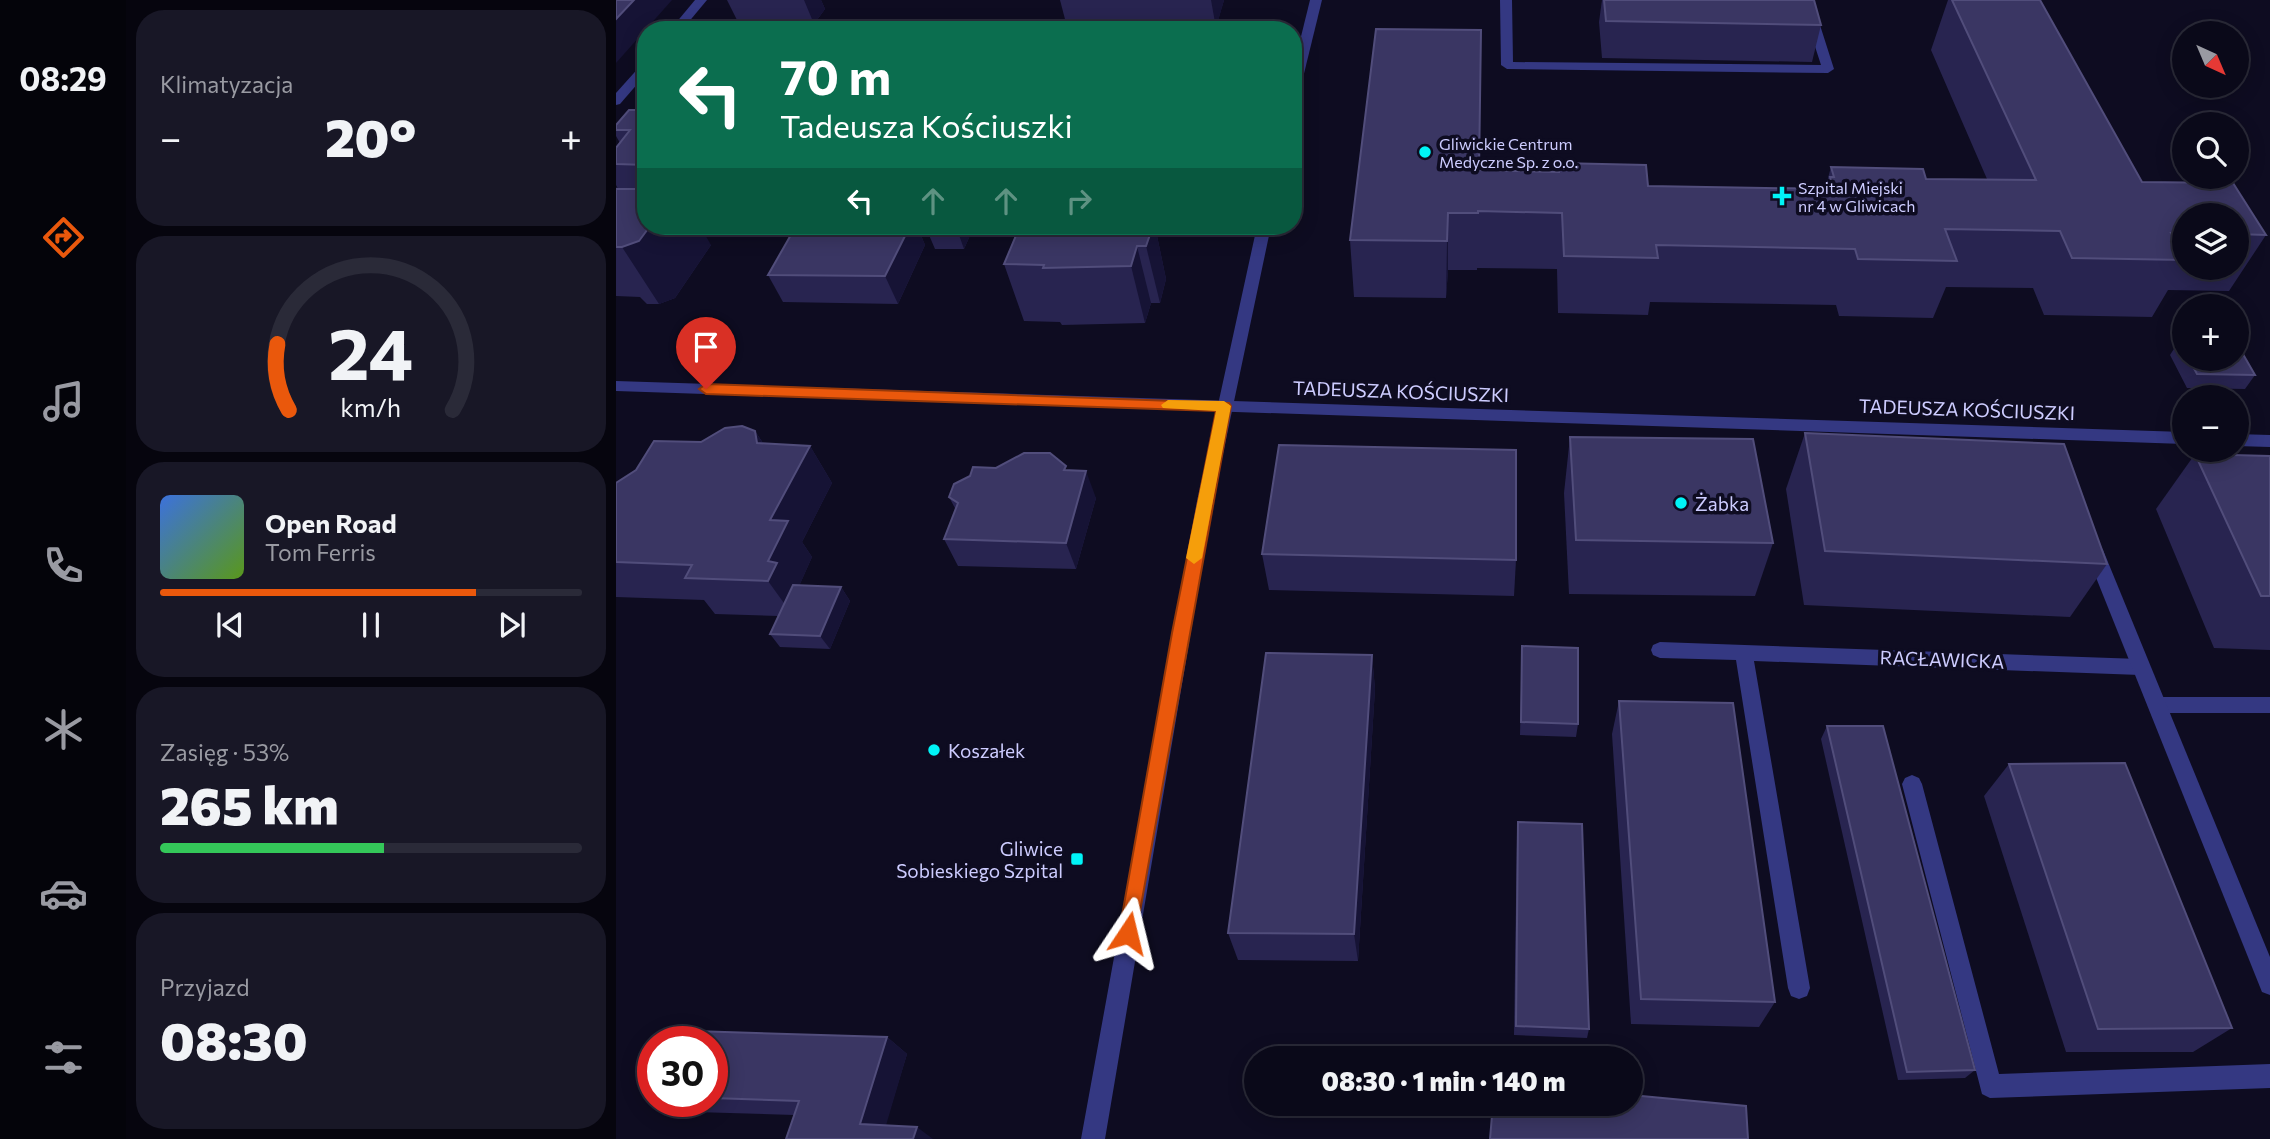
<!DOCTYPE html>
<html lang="pl">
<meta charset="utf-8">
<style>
:root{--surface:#0a0919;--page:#181726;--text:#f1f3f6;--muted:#999aa2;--line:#2a2a38;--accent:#ea580c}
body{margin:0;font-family:Commissioner,sans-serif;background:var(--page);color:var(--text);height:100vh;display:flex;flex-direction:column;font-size:26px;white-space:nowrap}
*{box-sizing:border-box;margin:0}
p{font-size:23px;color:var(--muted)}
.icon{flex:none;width:38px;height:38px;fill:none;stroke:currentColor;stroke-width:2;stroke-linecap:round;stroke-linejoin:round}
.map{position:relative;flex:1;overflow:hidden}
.drawer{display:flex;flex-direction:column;gap:10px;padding:10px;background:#06050e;width:490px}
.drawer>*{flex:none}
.top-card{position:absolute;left:21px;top:21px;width:665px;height:214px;border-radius:28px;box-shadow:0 4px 18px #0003,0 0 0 2px var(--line);background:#0b6e4f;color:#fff;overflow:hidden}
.needle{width:46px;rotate:136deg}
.controls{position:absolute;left:1556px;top:21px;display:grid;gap:14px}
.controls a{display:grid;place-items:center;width:77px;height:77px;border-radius:50%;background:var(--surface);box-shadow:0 4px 18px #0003,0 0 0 2px var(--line);font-size:35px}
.speed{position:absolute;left:21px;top:1026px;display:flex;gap:14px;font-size:35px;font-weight:700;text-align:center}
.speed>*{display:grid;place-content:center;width:91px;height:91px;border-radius:50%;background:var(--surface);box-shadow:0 4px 18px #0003,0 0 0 2px var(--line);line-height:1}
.speed .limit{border:10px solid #d22;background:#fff;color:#111}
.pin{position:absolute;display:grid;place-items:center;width:60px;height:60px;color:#fff;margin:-72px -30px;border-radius:50% 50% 50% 0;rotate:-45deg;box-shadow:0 0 7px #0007}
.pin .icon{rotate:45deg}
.me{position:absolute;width:77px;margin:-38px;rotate:10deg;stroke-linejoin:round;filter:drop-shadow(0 0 5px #0008)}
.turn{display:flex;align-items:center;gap:24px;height:147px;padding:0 28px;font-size:32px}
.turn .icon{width:91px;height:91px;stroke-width:2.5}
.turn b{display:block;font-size:49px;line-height:60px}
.lanes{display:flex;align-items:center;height:66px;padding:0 28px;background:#0003;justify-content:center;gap:35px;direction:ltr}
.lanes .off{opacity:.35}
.big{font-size:52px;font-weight:800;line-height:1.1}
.drawer .tile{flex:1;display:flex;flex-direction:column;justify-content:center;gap:10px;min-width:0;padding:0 24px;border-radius:28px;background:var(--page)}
.drawer .dial{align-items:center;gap:0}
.dial svg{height:182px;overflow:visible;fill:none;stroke:var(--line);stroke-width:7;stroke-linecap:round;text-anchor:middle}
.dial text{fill:var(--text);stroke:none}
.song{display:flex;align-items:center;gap:21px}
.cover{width:84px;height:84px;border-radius:10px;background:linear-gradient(135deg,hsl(220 70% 55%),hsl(90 70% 35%))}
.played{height:7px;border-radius:4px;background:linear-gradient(90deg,var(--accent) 75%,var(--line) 75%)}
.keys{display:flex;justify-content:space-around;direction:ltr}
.heat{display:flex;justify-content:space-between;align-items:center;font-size:38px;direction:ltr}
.charge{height:10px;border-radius:5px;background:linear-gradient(90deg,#34c759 53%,var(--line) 0)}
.trip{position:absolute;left:628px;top:1046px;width:399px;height:70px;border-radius:35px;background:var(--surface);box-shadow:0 4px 18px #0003,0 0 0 2px var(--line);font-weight:800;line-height:70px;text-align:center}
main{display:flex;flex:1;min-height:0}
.menu{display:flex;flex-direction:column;width:126px;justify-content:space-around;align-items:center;background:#04040a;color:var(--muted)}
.menu .icon{width:49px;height:49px}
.menu .on{color:var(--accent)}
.menu b{font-size:32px;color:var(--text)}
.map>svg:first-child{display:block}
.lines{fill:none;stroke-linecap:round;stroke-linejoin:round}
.service{fill:#343882;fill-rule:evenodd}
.minor{fill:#343882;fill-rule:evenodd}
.tertiary{fill:#343882;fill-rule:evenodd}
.wall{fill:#282450;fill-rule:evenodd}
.shaded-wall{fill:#161335}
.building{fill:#3a3663;stroke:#514d7b;stroke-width:2}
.route{fill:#ea580c;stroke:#983908;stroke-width:2}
.slow{fill:#f59e0b}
.poi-dot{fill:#00f4f7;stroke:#0e0c21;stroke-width:2.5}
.labels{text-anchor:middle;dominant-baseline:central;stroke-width:7;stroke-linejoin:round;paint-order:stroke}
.far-poi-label{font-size:16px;fill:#cdccff;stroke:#0e0c21;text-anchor:start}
.street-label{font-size:19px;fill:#cdccff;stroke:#0e0c21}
.poi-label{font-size:19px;fill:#cdccff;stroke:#0e0c21;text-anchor:start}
</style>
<main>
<nav class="menu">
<b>08:29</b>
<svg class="icon on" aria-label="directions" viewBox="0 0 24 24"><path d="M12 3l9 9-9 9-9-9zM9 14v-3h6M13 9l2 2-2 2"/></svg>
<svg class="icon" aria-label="music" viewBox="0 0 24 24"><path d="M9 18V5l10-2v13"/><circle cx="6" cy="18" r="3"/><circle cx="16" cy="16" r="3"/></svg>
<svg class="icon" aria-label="phone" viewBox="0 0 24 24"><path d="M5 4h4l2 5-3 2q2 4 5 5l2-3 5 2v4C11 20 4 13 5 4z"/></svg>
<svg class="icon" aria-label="climate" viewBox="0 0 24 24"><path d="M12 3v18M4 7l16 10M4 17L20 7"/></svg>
<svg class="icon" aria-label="car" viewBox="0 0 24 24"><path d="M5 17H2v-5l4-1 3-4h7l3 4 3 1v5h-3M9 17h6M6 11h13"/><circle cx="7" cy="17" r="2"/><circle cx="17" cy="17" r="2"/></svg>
<svg class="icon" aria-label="filters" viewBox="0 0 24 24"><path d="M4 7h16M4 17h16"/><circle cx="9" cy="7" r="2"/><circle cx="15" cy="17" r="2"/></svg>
</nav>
<section class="drawer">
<div class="tile"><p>Klimatyzacja</p>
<div class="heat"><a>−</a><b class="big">20°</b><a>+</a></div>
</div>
<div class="tile dial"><svg viewBox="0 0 100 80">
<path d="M14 69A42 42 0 1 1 86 69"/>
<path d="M14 69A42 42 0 0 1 9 40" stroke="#ea580c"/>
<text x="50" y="56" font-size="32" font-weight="700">24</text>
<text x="50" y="72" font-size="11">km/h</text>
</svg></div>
<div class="tile">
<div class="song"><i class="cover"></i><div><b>Open Road</b><p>Tom Ferris</p></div></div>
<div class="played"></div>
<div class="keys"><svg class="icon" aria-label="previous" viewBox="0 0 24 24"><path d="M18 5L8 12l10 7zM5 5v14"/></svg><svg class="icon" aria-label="pause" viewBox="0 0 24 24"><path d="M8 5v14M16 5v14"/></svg><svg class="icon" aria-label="next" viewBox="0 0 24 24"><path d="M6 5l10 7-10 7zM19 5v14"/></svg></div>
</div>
<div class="tile"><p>Zasięg · 53%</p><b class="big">265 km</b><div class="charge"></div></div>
<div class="tile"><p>Przyjazd</p><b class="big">08:30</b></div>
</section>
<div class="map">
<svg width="1654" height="1139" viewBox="0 0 1654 1139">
<rect width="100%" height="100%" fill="#0e0c21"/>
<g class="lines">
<g class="service">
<path d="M884 0H896L897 62 1205 65 1184 0H1196L1218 69 1212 73 891 69 885 65Z"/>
<path d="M1044 642 1524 659 1531 661 1533 667 1531 673 1524 675 1138 661 1194 988 1191 996 1183 999 1175 996 1172 988 1120 660 1044 658 1037 655 1035 650 1037 645Z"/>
<path d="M1542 697H1654V713H1542L1535 711 1532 705 1535 699Z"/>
<path d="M1296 775 1303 778 1306 784 1383 1074 1654 1064V1088L1374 1098 1366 1094 1286 784 1289 778Z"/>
</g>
<g class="minor">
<path d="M79 0H91L66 30H54Z"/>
<path d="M694 0H706L683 94 677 98V69Z"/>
<path d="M30 63V74L4 104 0 105V93L26 64Z"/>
<path d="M641 226H655L597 501 489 1139H465L581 501Z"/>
<path d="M1478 543 1484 545 1487 550 1654 957V995L1646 992 1469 550 1472 545Z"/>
</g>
<g class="tertiary">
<path d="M0 381 1568 432V444L0 391Z"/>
<path d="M1620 434 1654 435V447L1620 446Z"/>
</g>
</g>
<g class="wall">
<path d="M111 0H205L209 9 198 24 122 22Z"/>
<path d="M444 0H608L600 27 465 26 450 23Z"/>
<path d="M986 0H1198L1205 25 1196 62 986 58 983 22Z"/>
<path d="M1332 0H1424L1526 182 1617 183 1650 235 1613 291 1552 290 1536 317 1428 315 1417 288 1330 287 1317 318 1223 316 1220 305 1034 302 1032 315 942 313 941 269 861 268V270H832L830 298 738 297 734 240 760 29 865 30 863 170 943 172V163L1030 165 1032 186 1209 189 1215 167 1307 169 1310 179H1371L1315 50ZM1568 215H1620V268H1568Z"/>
<path d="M30 110V226L95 245 59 298 43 304H31L24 297 0 296V187L2 189 0 185V148L4 143 0 136V125Z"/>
<path d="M116 226H149L145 231 118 230Z"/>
<path d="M180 226H301L309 245 282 304 167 302 152 275Z"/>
<path d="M317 226H539L550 279 544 303H535L529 323 446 325 444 322 408 321 388 264 401 231H356L348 249H319L313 235Z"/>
<path d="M1563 341H1568V359H1620L1639 375 1629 389 1571 388 1554 355Z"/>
<path d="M139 431 147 443 194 446 216 483 186 542 196 557 183 586 225 587 234 601 214 649 164 647 154 634 162 616 99 614 88 600 0 597V483L85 442Z"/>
<path d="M1189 433 1491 564 1454 617 1188 605 1170 489Z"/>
<path d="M954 437 1157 543 1139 596 953 594 948 493Z"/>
<path d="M1579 454 1654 456V650L1598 648 1540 509Z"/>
<path d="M452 470 480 498 460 569 342 566 328 539 340 510 333 497Z"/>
<path d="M646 554 900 560 898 596 653 590Z"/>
<path d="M906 646 962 724 960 737 904 735Z"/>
<path d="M756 655 759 689 742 961 622 960 612 933Z"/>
<path d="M1003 701 1159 1002 1143 1027 1015 1024 996 734Z"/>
<path d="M1211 726 1359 1070 1349 1078 1282 1080 1205 739Z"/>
<path d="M1393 764 1616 1028 1577 1052H1450L1368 796Z"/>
<path d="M902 822 973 1029 971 1038 898 1035 901 833Z"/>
<path d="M271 1037 291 1054 269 1126 297 1139 178 1115 79 1112 58 1101H96V1041Z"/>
</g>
<g class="shaded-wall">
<path d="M18 0H56L0 63V19Z"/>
<path d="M188 0H205L209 9 198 24Z"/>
<path d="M595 0H608L600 28Z"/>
<path d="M0 187 29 233 34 226H84L95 245 59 298 43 304 6 247 0 205Z"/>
<path d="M832 213V270L830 298 831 241Z"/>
<path d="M294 226H301L309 245 282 304 269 276Z"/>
<path d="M346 226H354L356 231 348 249 343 235Z"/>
<path d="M529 226H539L550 279 544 303 530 246Z"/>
<path d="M519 238 535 303 529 323 515 266Z"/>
<path d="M139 431 163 468 141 443Z"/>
<path d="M194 446 216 483 186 542 196 557 181 591 178 617 152 581 154 520Z"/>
<path d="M470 471 480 498 460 569 450 543Z"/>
<path d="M225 587 234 601 214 649 204 636Z"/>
<path d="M756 655 759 689 742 961 738 934Z"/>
<path d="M271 1037 291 1054 266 1139 244 1124Z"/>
<path d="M301 1127 317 1139H297Z"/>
</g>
<g class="building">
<path d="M0 0H18L0 19Z"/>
<path d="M988 0H1198L1205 25 990 21Z"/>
<path d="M1336 0H1424L1526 182 1617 183 1650 235 1620 234V215H1568V233H1555L1568 257V260L1456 258 1444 231 1329 229 1341 261 1242 259 1239 249 1040 245 1042 258 948 256 946 213 862 211V213H832L831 241 734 240 760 29 865 30 863 170 943 172V163L1030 165 1032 186 1217 189 1214 177H1218L1215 167 1307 169 1310 179 1420 180Z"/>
<path d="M428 23H464L462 30H425Z"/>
<path d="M84 24 147 25 143 30H79Z"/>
<path d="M512 25 610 27 609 30H511Z"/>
<path d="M13 110H30V165L0 164V148L14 130H0V125Z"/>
<path d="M0 189H30V226H34L23 241 6 247H0Z"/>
<path d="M180 226H294L269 276 152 275Z"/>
<path d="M317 226H346L343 235H313Z"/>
<path d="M404 226H537L530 246H521L515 266 427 268 428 265 388 264Z"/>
<path d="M1563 341H1568V349Z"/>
<path d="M1620 342 1639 375 1581 374 1573 359H1620Z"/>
<path d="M126 426 139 431 141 443 194 446 154 520 172 521 152 561 161 563 152 581 69 578 76 565 0 562V483L20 470 38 441 85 442 109 428Z"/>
<path d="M1189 433 1448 444 1491 564 1209 551Z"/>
<path d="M954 437 1137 439 1157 543 960 540Z"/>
<path d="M663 445 900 450V560L646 554Z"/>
<path d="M408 453H434L450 466 448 470 470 471 450 543 328 539 342 503 333 497 338 484 354 476 357 467 380 468Z"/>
<path d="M1579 454 1654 456V596H1645Z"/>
<path d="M177 585 225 587 204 636 154 634Z"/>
<path d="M906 646 962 648V724L905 722Z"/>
<path d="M650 653 756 655 738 934 612 933Z"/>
<path d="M1003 701 1117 703 1159 1002 1025 999Z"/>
<path d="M1211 726H1267L1359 1070 1291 1072Z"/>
<path d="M1509 763 1616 1028 1482 1029 1393 764Z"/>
<path d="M902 822 966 824 973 1029 900 1026Z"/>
<path d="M77 1031 271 1037 244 1124 301 1127 297 1139H170L183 1101 96 1098V1041H73Z"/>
<path d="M1015 1095 1130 1106 1132 1139H874L877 1104H1015Z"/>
</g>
<path class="route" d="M90 384 613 403 615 406 519 939 512 942 505 939 503 933 556 633 600 411 90 394 83 389Z"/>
<path class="slow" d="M552 400 608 401 615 406 586 558 578 564 570 558 600 411 547 408 545 405Z"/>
<g class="poi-dot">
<circle cx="809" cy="152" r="7"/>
<path d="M1162.5 185.5h7v7h7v7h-7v7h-7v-7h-7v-7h7z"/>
<circle cx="1065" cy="503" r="7"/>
<circle cx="318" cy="750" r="7"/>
<rect x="454" y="852" width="14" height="14" rx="3.5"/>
</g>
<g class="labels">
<g class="far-poi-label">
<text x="823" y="143">Gliwickie Centrum<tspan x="823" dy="18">Medyczne Sp. z o.o.</tspan></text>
<text x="1182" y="187">Szpital Miejski<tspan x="1182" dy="18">nr 4 w Gliwicach</tspan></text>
</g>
<g class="street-label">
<text transform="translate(785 391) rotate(2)">TADEUSZA KOŚCIUSZKI</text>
<text transform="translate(1351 409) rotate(2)">TADEUSZA KOŚCIUSZKI</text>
<text transform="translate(1326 659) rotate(2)">RACŁAWICKA</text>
</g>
<g class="poi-label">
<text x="1079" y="503">Żabka</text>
<text x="332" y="750">Koszałek</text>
<text x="447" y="848" text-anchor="end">Gliwice<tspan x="447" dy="22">Sobieskiego Szpital</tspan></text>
</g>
</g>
</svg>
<div class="controls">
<a><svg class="needle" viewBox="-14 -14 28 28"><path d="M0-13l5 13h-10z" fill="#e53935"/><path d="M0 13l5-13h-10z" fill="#999aa2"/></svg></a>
<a><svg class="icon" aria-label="search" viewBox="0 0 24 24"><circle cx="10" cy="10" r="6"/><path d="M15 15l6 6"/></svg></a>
<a><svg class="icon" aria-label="layers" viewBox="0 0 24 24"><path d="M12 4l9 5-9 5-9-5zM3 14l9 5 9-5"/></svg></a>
<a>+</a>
<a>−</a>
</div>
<div class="speed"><div class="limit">30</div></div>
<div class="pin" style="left:90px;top:389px;background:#d93025"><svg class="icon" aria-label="arrive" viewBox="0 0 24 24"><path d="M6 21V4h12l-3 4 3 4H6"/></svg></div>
<svg class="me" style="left:512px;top:933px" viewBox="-20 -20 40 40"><path d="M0-17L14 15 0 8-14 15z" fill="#ea580c" stroke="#fff" stroke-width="4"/></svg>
<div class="trip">08:30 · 1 min · 140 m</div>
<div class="top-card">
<div class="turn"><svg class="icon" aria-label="left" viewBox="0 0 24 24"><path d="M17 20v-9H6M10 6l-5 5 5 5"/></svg><div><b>70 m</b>Tadeusza Kościuszki</div></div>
<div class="lanes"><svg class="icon" aria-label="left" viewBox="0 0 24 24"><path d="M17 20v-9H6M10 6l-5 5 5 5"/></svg><svg class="icon off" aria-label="ahead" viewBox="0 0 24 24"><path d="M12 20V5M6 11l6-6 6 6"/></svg><svg class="icon off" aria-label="ahead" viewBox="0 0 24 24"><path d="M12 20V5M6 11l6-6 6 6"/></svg><svg class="icon off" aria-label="right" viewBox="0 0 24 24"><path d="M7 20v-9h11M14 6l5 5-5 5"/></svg></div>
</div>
</div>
</main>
